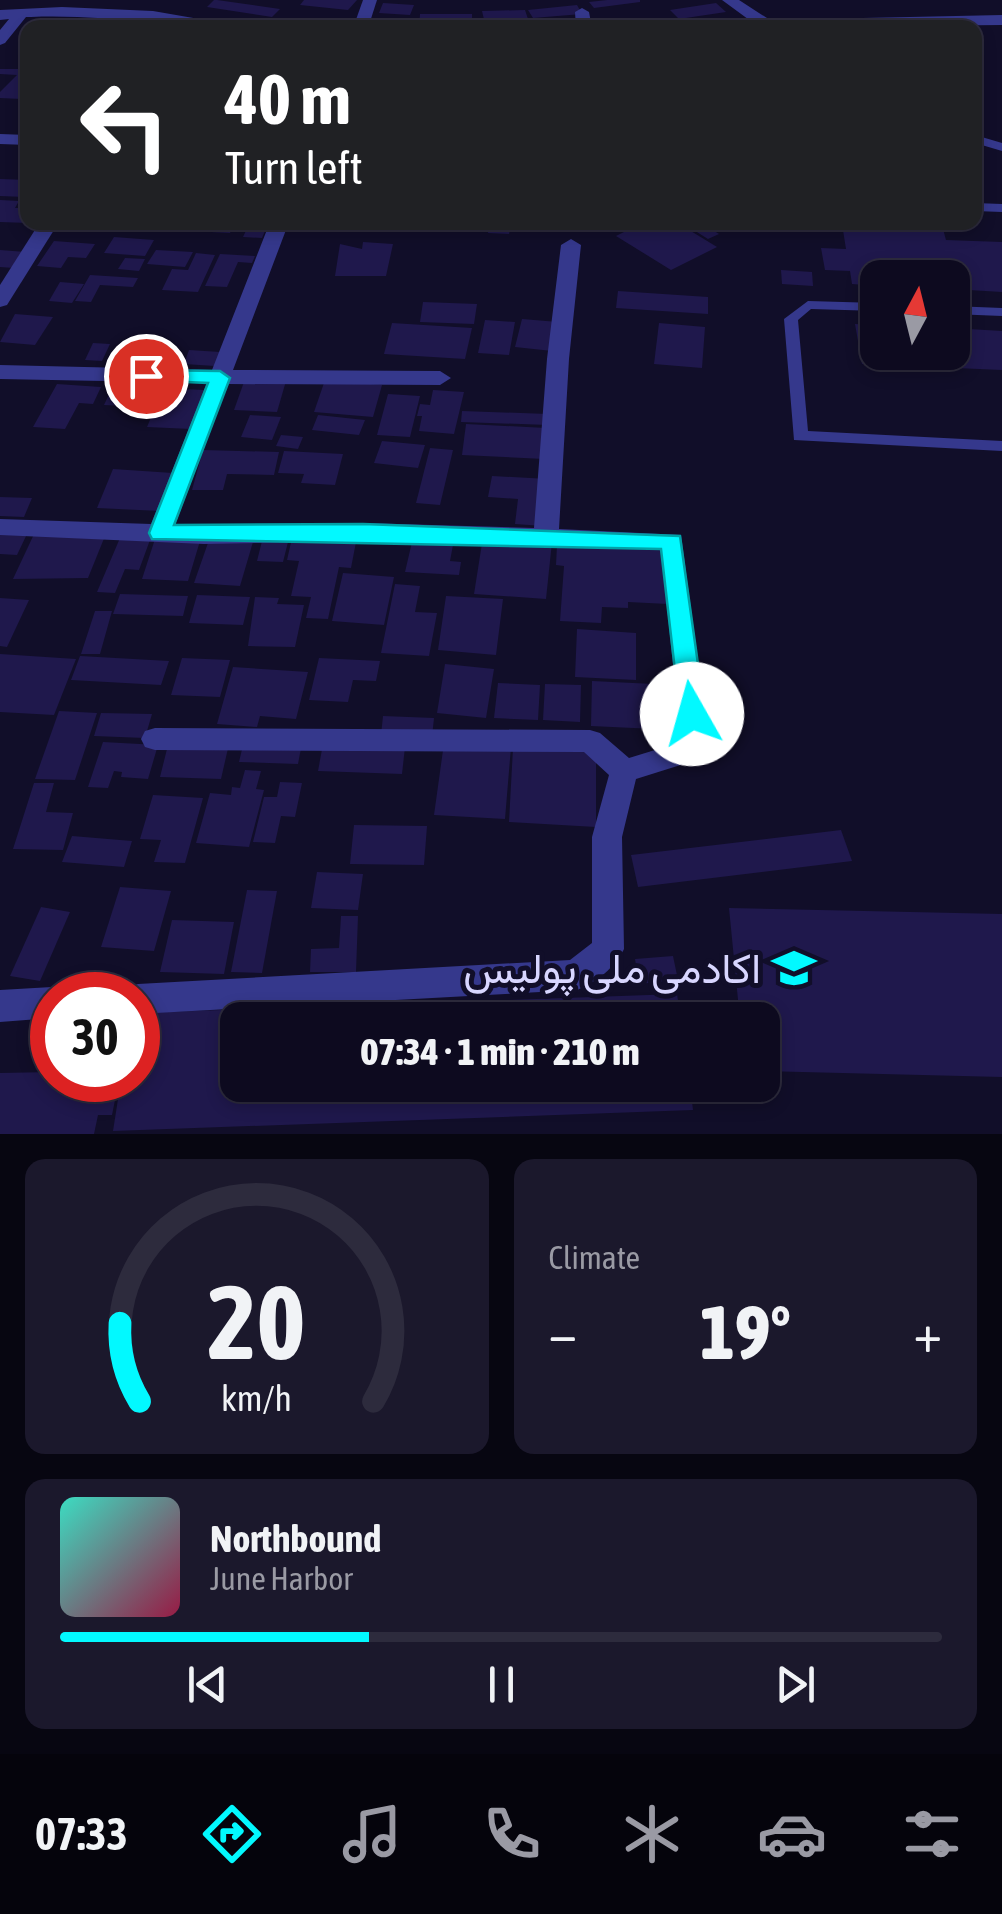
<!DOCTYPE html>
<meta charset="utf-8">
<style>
:root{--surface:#0d0a1f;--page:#1b182c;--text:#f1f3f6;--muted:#9a9aa4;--line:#2d2b3d;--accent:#02f9ff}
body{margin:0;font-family:"Asap Condensed",Vazirmatn,sans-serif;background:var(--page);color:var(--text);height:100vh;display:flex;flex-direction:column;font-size:38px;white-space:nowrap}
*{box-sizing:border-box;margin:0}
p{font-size:32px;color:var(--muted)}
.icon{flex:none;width:55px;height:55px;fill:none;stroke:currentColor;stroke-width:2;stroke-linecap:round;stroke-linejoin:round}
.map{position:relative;height:1134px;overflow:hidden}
.side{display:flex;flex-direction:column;gap:25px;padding:25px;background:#070611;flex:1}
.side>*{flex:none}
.guide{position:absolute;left:20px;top:20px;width:962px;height:210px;border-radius:20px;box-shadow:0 5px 15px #0003,0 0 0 2px var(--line);background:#202124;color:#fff;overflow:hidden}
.needle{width:65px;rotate:7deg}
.fabs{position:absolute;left:860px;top:260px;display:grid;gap:20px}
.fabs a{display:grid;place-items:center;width:110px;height:110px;border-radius:20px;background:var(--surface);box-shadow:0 5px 15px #0003,0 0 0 2px var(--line);font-size:50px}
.speed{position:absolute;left:30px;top:972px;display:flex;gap:20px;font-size:50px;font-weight:700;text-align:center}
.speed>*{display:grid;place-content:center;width:130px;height:130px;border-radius:50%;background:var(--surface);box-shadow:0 5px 15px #0003,0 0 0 2px var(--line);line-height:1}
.speed .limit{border:15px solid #d22;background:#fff;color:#111}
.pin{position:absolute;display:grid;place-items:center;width:85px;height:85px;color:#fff;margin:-42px;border:5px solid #fff;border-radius:50%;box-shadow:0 2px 10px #0007}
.me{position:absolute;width:110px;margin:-55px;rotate:353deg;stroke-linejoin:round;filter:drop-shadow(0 0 8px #0008)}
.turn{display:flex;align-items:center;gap:35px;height:210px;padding:0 40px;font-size:45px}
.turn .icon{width:130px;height:130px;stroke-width:2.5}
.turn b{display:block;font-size:70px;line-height:85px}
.big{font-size:75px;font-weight:800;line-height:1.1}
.side .card{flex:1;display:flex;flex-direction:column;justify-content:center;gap:15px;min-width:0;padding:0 35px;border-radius:20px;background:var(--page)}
.side .dial{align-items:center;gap:0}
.dial svg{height:260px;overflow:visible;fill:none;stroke:var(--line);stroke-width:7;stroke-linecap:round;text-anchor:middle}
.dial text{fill:var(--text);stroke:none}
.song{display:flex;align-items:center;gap:30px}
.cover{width:120px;height:120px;border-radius:15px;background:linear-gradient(135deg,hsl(170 70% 55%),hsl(340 70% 35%))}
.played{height:10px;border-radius:5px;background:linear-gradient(90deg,var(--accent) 35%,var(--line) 35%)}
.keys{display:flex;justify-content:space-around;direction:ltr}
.heat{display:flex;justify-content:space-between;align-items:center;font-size:55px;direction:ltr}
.side .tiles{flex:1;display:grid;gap:25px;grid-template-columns:1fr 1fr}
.card:last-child{grid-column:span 2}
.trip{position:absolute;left:220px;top:1002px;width:560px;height:100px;border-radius:20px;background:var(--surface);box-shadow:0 5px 15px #0003,0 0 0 2px var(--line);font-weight:800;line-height:100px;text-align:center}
.dock{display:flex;height:160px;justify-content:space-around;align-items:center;background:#05040c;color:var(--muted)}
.dock .icon{width:70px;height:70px}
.dock .current{color:var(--accent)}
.dock b{font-size:45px;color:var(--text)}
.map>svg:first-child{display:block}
.building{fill:#1f184c}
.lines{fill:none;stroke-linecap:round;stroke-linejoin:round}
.service{fill:#35388c;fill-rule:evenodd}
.minor{fill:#35388c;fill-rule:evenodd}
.route{fill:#02f9ff;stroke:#01a2a6;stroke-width:2.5}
.labels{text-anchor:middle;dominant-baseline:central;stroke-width:10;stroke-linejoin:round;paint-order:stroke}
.near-poi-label{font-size:42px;fill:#d8d6ff;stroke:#110e29;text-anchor:end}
</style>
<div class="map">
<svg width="1002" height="1134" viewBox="0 0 1002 1134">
<rect width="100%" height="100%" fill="#110e29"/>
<g class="building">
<path d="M214 0H217L280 9 272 17 207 7Z"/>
<path d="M304 0H357L348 10 300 5Z"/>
<path d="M607 0H640V2L594 8 589 2Z"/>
<path d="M383 3 414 5 410 15 379 13Z"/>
<path d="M716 3 726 12 679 19 670 10Z"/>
<path d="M577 5 582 14 533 18 528 10Z"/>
<path d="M525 10 531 28H486L482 11Z"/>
<path d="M420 14H472V28H419Z"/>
<path d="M374 20 414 23 412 28H370Z"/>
<path d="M0 69H28V90L21 99 0 98V92L17 75 0 74Z"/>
<path d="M0 179 28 180V192L25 197 0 196Z"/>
<path d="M0 200 19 201 15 208H28V223L0 222Z"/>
<path d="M121 222H165L161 229 118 227Z"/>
<path d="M177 222H235L230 233 173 230Z"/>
<path d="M250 222H269L262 238 243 237Z"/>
<path d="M490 222H512L509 234 488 233Z"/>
<path d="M526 222H576L575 229 526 227Z"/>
<path d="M644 222H676L717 247 671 270 616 236Z"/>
<path d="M681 222H700L719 234 708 239Z"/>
<path d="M722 222H772L773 229 723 228Z"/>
<path d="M842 224 943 229 946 240 1002 242V292L952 289V278H878V286L852 284 850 271 825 270 821 248 846 249Z"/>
<path d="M114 237 154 240 145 256 104 253Z"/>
<path d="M54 241 95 244 86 258 68 257 61 268 37 266Z"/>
<path d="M363 242 393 244 386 276H335L340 244 362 249Z"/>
<path d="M0 250 26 252 14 268 0 267Z"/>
<path d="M156 250 193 252 185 267 147 264Z"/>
<path d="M196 253 215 255 198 292 162 290 172 269 188 270Z"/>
<path d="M220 254 255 256 252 263 238 262 227 287 205 286Z"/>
<path d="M125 258 145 259 139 271 118 269Z"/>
<path d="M781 270 812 272 813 286 782 284Z"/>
<path d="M90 275 138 278 133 287 100 285 91 302 75 301Z"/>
<path d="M60 282 84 284 72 303 49 301Z"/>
<path d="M618 291 708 297V314L616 308Z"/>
<path d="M423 302 477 304 474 324 420 322Z"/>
<path d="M15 314 53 317 35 345 0 342Z"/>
<path d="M522 319 558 322 552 351 515 347Z"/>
<path d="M485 320 515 322 509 355 478 353Z"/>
<path d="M392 323 472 328 465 359 384 354Z"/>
<path d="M659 323 705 327 702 368 654 364Z"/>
<path d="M855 324 878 325V352H952V328L1002 331V370L862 364Z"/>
<path d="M93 343 110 344 102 361 85 360Z"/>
<path d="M189 350 220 352 215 366 184 364Z"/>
<path d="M245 379 286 381 277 412 234 410Z"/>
<path d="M325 380 382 385 373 417 314 412Z"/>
<path d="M57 384 101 387 93 404 79 403 65 429 33 427Z"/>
<path d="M113 386 205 390 191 429 147 427 152 415 164 416 167 408 104 405Z"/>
<path d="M433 390 464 392 454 434 419 431 422 416H417L420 404 430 405Z"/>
<path d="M388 394 420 396 410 437 377 435Z"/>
<path d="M462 411 548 414V425L461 422Z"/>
<path d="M250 415 281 417 272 440 241 437Z"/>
<path d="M318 415 365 420 359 435 312 430Z"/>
<path d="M466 424 546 428 544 459 462 455Z"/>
<path d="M281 435 303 437 298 449 276 446Z"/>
<path d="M382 441 425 445 418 468 374 463Z"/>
<path d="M430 448 453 450 440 505 416 503Z"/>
<path d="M203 450 279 452 274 475 227 474 223 490H192Z"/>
<path d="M284 451 343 454 335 485 301 483 304 474 278 473Z"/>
<path d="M113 469 173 473 160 511 97 508Z"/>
<path d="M492 476 548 479 543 526 515 524 518 499 488 497Z"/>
<path d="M0 497 32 498 24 517 0 516Z"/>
<path d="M0 532 27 534 17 555 0 554Z"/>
<path d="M35 532 105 536 88 578 13 579Z"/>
<path d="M483 537 552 542 546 599 474 594Z"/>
<path d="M120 538 150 540 139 570 125 569 115 593 97 592Z"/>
<path d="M292 538 356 542 351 568 339 567 328 619 306 618 311 597 291 596 299 561 287 560Z"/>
<path d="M155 539 200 541 188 581 142 579Z"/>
<path d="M209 540 253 542 240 586 194 583Z"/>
<path d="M262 541 288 542 283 562 257 561Z"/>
<path d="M412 542 453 545 450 561 461 562 459 575 405 572Z"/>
<path d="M557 545 666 550 668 604 628 602V608L602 607 601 623 560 621 564 566 556 565Z"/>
<path d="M343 573 394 577 384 625 332 621Z"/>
<path d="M395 584 420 586 415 612 437 613 429 656 381 653Z"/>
<path d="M120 594 188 596 183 616 113 614Z"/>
<path d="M197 595 250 597 243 625 189 623Z"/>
<path d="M446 596 503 599 496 655 438 650Z"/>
<path d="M255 597 279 598 277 604 304 605 295 647 248 646Z"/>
<path d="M0 598 29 600 7 647 0 646Z"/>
<path d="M95 611H112L100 654H81Z"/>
<path d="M577 629 636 633V680L575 677Z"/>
<path d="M0 654 76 659 54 715 0 712Z"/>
<path d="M80 656 169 661 161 685 71 680Z"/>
<path d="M182 658 230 660 220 697 171 695Z"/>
<path d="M319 658 380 661 376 681 353 680 348 702 309 700Z"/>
<path d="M445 664 494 669 486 718 437 713Z"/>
<path d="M233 667 308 672 296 719 260 716 257 727 217 724Z"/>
<path d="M592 681 674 685 676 730 591 726Z"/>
<path d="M498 683 540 685 538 720 494 718Z"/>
<path d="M545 684 581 685 580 722 543 720Z"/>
<path d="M59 711 97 713 75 780 35 779Z"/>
<path d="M101 713 152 714 145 738 94 736Z"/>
<path d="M383 716 434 718 432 737 381 735Z"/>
<path d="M169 741 229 744 221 779 160 777Z"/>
<path d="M244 741 302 743 298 764 239 762Z"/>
<path d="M103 742 158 745 148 779 121 777 122 772 114 771 108 788 88 787Z"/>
<path d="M444 743 511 747 505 819 434 815Z"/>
<path d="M323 744 405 747 402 774 318 771Z"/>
<path d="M513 748 596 752V827L509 822Z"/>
<path d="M245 770 261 771 256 789 264 790 249 847 196 843 210 793 231 795 232 787 240 788Z"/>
<path d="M280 782 302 783 295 817 281 816 275 843 253 842 264 797H277Z"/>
<path d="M34 783H54L46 812 73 813 63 850 13 849Z"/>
<path d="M153 795 203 798 185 863 154 862 161 840 140 839Z"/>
<path d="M354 825 427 826 424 865 350 864Z"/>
<path d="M841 830 852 861 638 887 631 855Z"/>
<path d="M72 836 132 841 124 867 62 862Z"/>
<path d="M317 872 363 874 358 910 311 908Z"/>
<path d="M120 887 171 891 154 951 101 947Z"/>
<path d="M247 890 277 891 262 973 231 972Z"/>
<path d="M41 907 70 912 40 981 10 976Z"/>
<path d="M729 908 1002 914V1077L762 1071V1020H740Z"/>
<path d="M341 916H358L356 972H310L311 949 339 948Z"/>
<path d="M172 920 234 922 224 974 160 972Z"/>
<path d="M673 956 678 980 639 984 635 959Z"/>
<path d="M677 994 681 1020H238V1085H690L693 1110 113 1131 121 1080H138V1013Z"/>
<path d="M52 1072V1080H119L112 1115H98L94 1134H0V1073Z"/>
</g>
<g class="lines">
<g class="service">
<path d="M975 135 1002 143V151L975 143Z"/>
<path d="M975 203 1002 204V212L975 211Z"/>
<path d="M808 301 878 303V311L811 309 798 320 808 431 1002 441V451L794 440 784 319Z"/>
<path d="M952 306 1002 308V316L952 314Z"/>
</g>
<g class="minor">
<path d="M363 0H377L368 28H353Z"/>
<path d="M722 0H739L770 20 1002 15V25L727 28 752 22Z"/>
<path d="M62 7 153 11 251 28C178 28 105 14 31 17H26L5 43 0 45V30L9 19 0 20V10Z"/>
<path d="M582 8 589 12 592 28H576L575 12Z"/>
<path d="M0 134 28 135V145L0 144Z"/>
<path d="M40 222H59L7 305 0 307V285Z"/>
<path d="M270 222H289L233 370 440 371 451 378 440 385 228 384 175 525 363 523 534 528 547 359 561 245 571 239 581 245 569 359 559 529 681 535 710 749 706 757 636 779 622 837 624 949C616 967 595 983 577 990L138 1014V995H123L126 988 138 984 570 960 592 943V837L609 775 584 752 155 750 145 747 141 739 145 731 155 728 590 730 600 733 629 758 681 742 661 549 363 541 204 544 0 535V519L151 524 207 383 0 379V365L212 370Z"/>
<path d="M52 987 65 995H52V1018L0 1022V990Z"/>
</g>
</g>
<path class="route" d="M146 370 220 371 230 378 174 525 363 524 680 536 705 714 701 722H683L680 714 661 549 152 539 149 533 208 383 140 380 137 376Z"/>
<defs>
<g id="university-bare" transform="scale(3.45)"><path d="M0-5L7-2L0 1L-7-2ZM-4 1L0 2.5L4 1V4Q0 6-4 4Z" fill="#02f9ff" stroke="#110e29" stroke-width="2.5" paint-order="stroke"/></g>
</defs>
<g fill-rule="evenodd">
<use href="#university-bare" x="794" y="968"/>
</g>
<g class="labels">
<g class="near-poi-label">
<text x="761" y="968">اکادمی ملی پولیس</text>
</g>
</g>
</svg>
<div class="fabs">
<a><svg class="needle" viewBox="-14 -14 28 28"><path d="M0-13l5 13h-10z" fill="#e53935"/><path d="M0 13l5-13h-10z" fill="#9a9aa4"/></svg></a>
</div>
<div class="speed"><div class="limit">30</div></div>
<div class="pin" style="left:146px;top:376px;background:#d93025"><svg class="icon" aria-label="arrive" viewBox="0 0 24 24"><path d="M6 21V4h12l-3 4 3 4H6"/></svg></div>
<svg class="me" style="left:692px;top:714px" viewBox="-20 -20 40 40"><circle r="19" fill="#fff"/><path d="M0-13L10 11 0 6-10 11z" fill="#02f9ff"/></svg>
<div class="trip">07:34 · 1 min · 210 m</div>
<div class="guide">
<div class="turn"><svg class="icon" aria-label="left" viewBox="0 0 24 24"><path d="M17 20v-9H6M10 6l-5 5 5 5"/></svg><div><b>40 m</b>Turn left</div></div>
</div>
</div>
<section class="side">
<div class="tiles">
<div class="card dial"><svg viewBox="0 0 100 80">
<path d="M14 69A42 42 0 1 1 86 69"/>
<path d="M14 69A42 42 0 0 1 8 45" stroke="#02f9ff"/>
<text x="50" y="56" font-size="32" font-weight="700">20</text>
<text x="50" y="72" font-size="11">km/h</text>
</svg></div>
<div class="card"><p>Climate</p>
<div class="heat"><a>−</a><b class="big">19°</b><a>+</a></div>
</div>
<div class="card">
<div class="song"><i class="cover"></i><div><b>Northbound</b><p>June Harbor</p></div></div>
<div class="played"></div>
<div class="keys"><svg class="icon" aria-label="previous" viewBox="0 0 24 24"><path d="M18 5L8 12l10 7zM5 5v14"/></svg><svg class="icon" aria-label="pause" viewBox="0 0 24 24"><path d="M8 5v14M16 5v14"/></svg><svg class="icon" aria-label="next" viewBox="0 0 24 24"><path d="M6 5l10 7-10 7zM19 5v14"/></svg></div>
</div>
</div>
</section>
<nav class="dock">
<b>07:33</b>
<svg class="icon current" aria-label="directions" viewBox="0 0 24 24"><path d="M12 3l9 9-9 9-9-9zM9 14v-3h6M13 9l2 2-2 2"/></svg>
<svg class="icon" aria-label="music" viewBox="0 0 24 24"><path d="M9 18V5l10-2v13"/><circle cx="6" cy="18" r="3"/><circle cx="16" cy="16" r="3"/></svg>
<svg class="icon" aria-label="phone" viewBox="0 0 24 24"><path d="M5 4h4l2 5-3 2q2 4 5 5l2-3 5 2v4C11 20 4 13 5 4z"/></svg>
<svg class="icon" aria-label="climate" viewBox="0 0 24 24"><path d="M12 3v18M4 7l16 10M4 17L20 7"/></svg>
<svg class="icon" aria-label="car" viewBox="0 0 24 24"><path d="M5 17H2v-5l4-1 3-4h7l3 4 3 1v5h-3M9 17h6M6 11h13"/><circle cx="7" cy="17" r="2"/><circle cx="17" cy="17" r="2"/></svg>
<svg class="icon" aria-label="filters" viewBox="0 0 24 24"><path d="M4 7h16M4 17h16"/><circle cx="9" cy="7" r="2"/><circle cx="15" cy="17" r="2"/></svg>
</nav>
